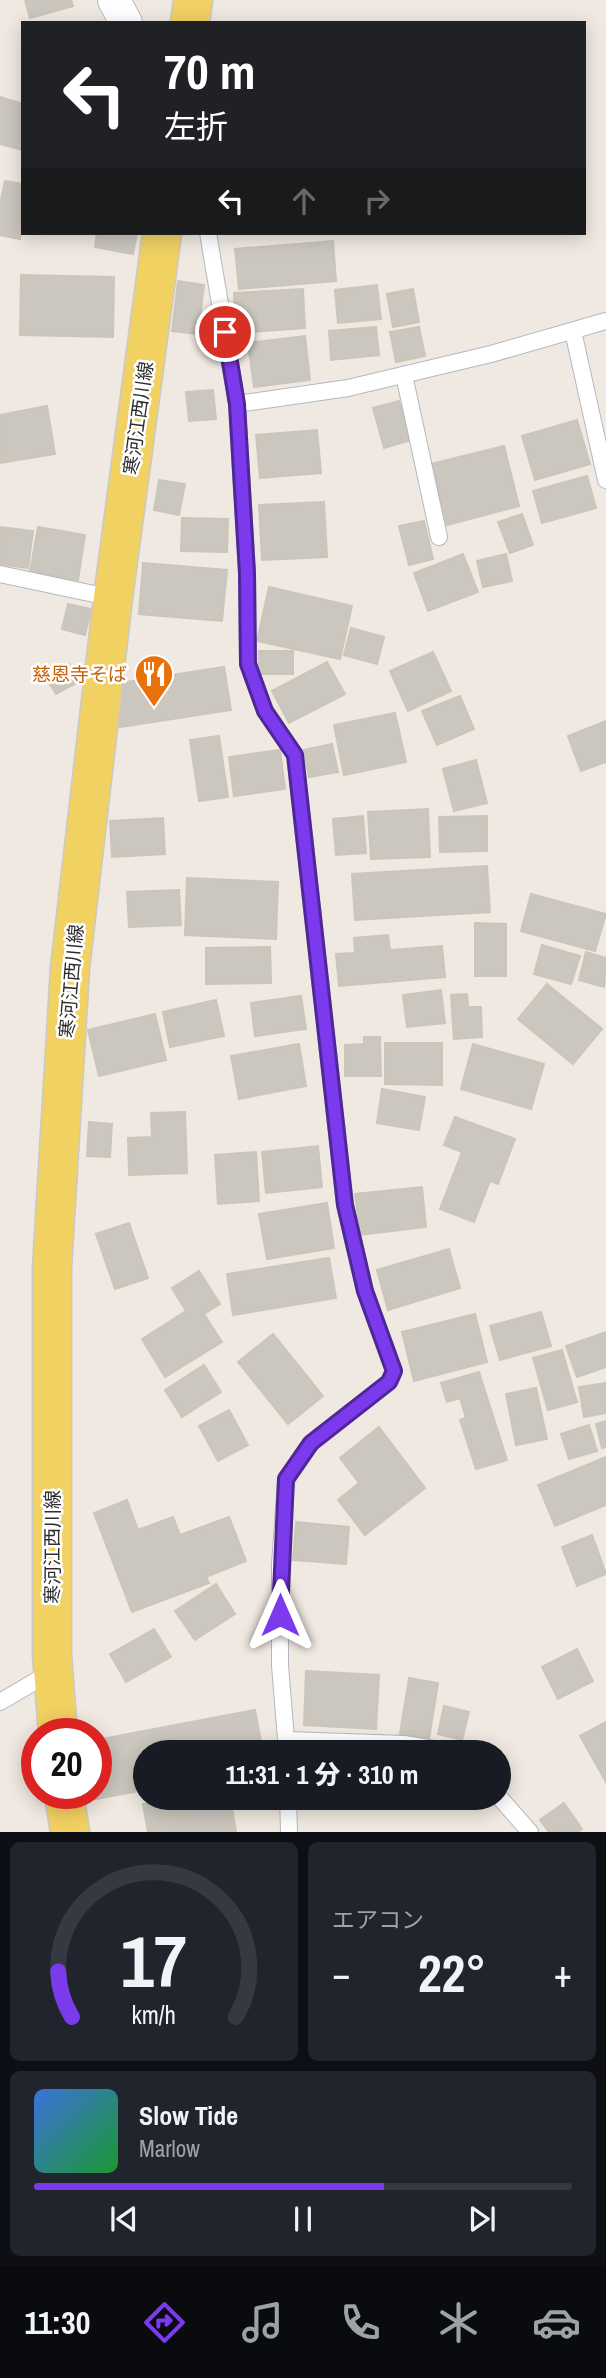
<!DOCTYPE html>
<html lang="ja">
<meta charset="utf-8">
<style>
:root{--surface:#171b24;--page:#20242c;--text:#f1f3f6;--muted:#9ea1a6;--line:#363941;--accent:#7c3aed}
body{margin:0;font-family:"Archivo Narrow","Noto Sans JP",sans-serif;background:var(--page);color:var(--text);height:100vh;display:flex;flex-direction:column;font-size:26px;white-space:nowrap}
*{box-sizing:border-box;margin:0}
p{font-size:23px;color:var(--muted)}
.icon{flex:none;width:38px;height:38px;fill:none;stroke:currentColor;stroke-width:2;stroke-linecap:round;stroke-linejoin:round}
.map{position:relative;height:1832px;overflow:hidden}
.sheet{display:flex;flex-direction:column;gap:10px;padding:10px;background:#0d0f14;flex:1}
.sheet>*{flex:none}
.hud{position:absolute;left:21px;top:21px;width:565px;height:214px;border-radius:0px;box-shadow:0 4px 18px #0003;background:#202124;color:#fff;overflow:hidden}
.speed{position:absolute;left:21px;top:1718px;display:flex;gap:14px;font-size:35px;font-weight:700;text-align:center}
.speed>*{display:grid;place-content:center;width:91px;height:91px;border-radius:50%;background:var(--surface);box-shadow:0 4px 18px #0003;line-height:1}
.speed .limit{border:10px solid #d22;background:#fff;color:#111}
.pin{position:absolute;display:grid;place-items:center;width:60px;height:60px;color:#fff;margin:-30px;border:4px solid #fff;border-radius:50%;box-shadow:0 2px 7px #0007}
.me{position:absolute;width:77px;margin:-38px;rotate:0deg;stroke-linejoin:round;filter:drop-shadow(0 0 5px #0008)}
.turn{display:flex;align-items:center;gap:24px;height:147px;padding:0 28px;font-size:32px}
.turn .icon{width:91px;height:91px;stroke-width:2.5}
.turn b{display:block;font-size:49px;line-height:60px}
.lanes{display:flex;align-items:center;height:66px;padding:0 28px;background:#0003;justify-content:center;gap:35px;direction:ltr}
.lanes .off{opacity:.35}
.big{font-size:52px;font-weight:800;line-height:1.1}
.sheet .tile{flex:1;display:flex;flex-direction:column;justify-content:center;gap:10px;min-width:0;padding:0 24px;border-radius:10px;background:var(--page)}
.sheet .dial{align-items:center;gap:0}
.dial svg{height:182px;overflow:visible;fill:none;stroke:var(--line);stroke-width:7;stroke-linecap:round;text-anchor:middle}
.dial text{fill:var(--text);stroke:none}
.song{display:flex;align-items:center;gap:21px}
.cover{width:84px;height:84px;border-radius:10px;background:linear-gradient(135deg,hsl(220 70% 55%),hsl(130 70% 35%))}
.played{height:7px;border-radius:4px;background:linear-gradient(90deg,var(--accent) 65%,var(--line) 65%)}
.keys{display:flex;justify-content:space-around;direction:ltr}
.heat{display:flex;justify-content:space-between;align-items:center;font-size:38px;direction:ltr}
.sheet .tiles{flex:1;display:grid;gap:10px;grid-template-columns:1fr 1fr}
.tile:last-child{grid-column:span 2}
.trip{position:absolute;left:133px;top:1740px;width:378px;height:70px;border-radius:35px;background:var(--surface);box-shadow:0 4px 18px #0003;font-weight:800;line-height:70px;text-align:center}
.dock{display:flex;height:112px;justify-content:space-around;align-items:center;background:#090b0e;color:var(--muted)}
.dock .icon{width:49px;height:49px}
.dock .on{color:var(--accent)}
.dock b{font-size:32px;color:var(--text)}
.map>svg:first-child{display:block}
.building{fill:#cbc7bf;stroke:#cbc5ba;stroke-width:2}
.lines{fill:none;stroke-linecap:round;stroke-linejoin:round}
.lane-casing{stroke:#b4b7c1;stroke-width:18}
.street-casing{stroke:#b4b7c1;stroke-width:34}
.primary-casing{stroke:#c9c9c9;stroke-width:41}
.lane{stroke:#fff;stroke-width:16}
.street{stroke:#fff;stroke-width:32}
.primary{stroke:#f2d163;stroke-width:38}
.route-casing{stroke:#51269a;stroke-width:18}
.route{stroke:#7c3aed;stroke-width:12}
.labels{text-anchor:middle;dominant-baseline:central;stroke-width:5;stroke-linejoin:round;paint-order:stroke}
.street-label{font-size:19px;fill:#2e2e2e;stroke:#fff}
.food-label{font-size:19px;fill:#c56008;stroke:#fff;text-anchor:end}
</style>
<div class="map">
<svg width="606" height="1832" viewBox="0 0 606 1832">
<rect width="100%" height="100%" fill="#efe9e1"/>
<g class="building">
<path d="M25 0H71L73 6 30 18Z"/>
<path d="M0 97 23 104V150L0 144Z"/>
<path d="M5 181 23 184 20 239 0 235V205Z"/>
<path d="M97 233H137L133 254 95 247Z"/>
<path d="M333 241 336 281 239 289 235 249Z"/>
<path d="M21 275 114 277 113 337 20 335Z"/>
<path d="M178 281 204 285 198 334 172 331Z"/>
<path d="M377 285 381 319 338 323 335 290Z"/>
<path d="M303 289 305 328 236 333 234 293Z"/>
<path d="M413 289 419 322 393 327 387 294Z"/>
<path d="M376 327 379 355 331 360 329 331Z"/>
<path d="M419 327 425 356 396 362 390 332Z"/>
<path d="M305 336 310 380 254 387 248 343Z"/>
<path d="M213 390 216 419 189 421 186 392Z"/>
<path d="M399 401 411 440 384 448 373 408Z"/>
<path d="M47 406 55 454 0 463V415Z"/>
<path d="M577 420 590 464 535 480 522 436Z"/>
<path d="M317 430 321 473 260 478 256 435Z"/>
<path d="M504 446 519 506 447 525 431 464Z"/>
<path d="M587 476 596 508 542 523 533 491Z"/>
<path d="M159 480 185 484 179 515 154 510Z"/>
<path d="M324 502 327 557 262 560 259 505Z"/>
<path d="M522 514 533 545 510 553 498 522Z"/>
<path d="M182 518 228 519 227 552 181 551Z"/>
<path d="M424 521 433 559 409 565 399 526Z"/>
<path d="M0 527 33 531 28 568 0 564Z"/>
<path d="M38 527 85 535 78 580 30 572Z"/>
<path d="M463 554 478 592 428 611 414 573Z"/>
<path d="M506 554 512 581 483 587 477 561Z"/>
<path d="M143 563 227 570 222 621 139 614Z"/>
<path d="M269 587 352 606 340 659 257 641Z"/>
<path d="M68 604 91 609 85 635 62 629Z"/>
<path d="M351 628 384 637 377 664 344 655Z"/>
<rect x="259" y="651" width="34" height="23"/>
<path d="M433 652 451 691 408 711 390 671Z"/>
<path d="M327 662 345 694 289 723 272 691Z"/>
<path d="M69 664 80 681 56 694 46 678Z"/>
<path d="M224 667 231 710 120 727 113 684Z"/>
<path d="M460 696 474 729 437 745 422 711Z"/>
<path d="M395 713 406 762 344 775 334 725Z"/>
<path d="M606 721V762L581 771 568 736Z"/>
<path d="M219 736 228 797 199 801 190 740Z"/>
<path d="M332 744 338 772 309 777 304 750Z"/>
<path d="M280 750 285 789 234 796 229 757Z"/>
<path d="M476 760 487 803 454 811 443 769Z"/>
<path d="M428 809 430 857 371 859 368 812Z"/>
<path d="M363 816 366 853 336 855 333 819Z"/>
<path d="M487 816V851L440 852 439 817Z"/>
<path d="M163 818 165 854 112 857 110 821Z"/>
<path d="M487 866 490 912 355 920 352 874Z"/>
<path d="M187 878 278 882 276 939 185 935Z"/>
<path d="M179 890 181 925 129 927 127 892Z"/>
<path d="M531 894 606 914 595 951 521 931Z"/>
<path d="M475 923 506 924V976H475Z"/>
<path d="M388 935 390 950 442 946 445 977 339 986 336 954 355 953 354 938Z"/>
<path d="M542 945 580 956 571 984 534 974Z"/>
<path d="M270 947 271 983 206 984V948Z"/>
<path d="M586 952 606 958 604 987 579 980Z"/>
<path d="M547 984 602 1029 573 1064 518 1019Z"/>
<path d="M441 990 445 1023 407 1027 403 995Z"/>
<path d="M467 994 468 1007H481L482 1037 454 1039 451 995Z"/>
<path d="M301 996 306 1029 255 1036 251 1003Z"/>
<path d="M216 1000 224 1036 170 1047 163 1012Z"/>
<path d="M155 1014 166 1060 99 1076 88 1030Z"/>
<path d="M364 1037H380L381 1076H345V1045L364 1044Z"/>
<path d="M385 1043H442V1085L385 1084Z"/>
<path d="M299 1044 306 1086 239 1099 231 1056Z"/>
<path d="M473 1044 544 1064 531 1109 461 1089Z"/>
<path d="M382 1089 425 1097 419 1130 377 1123Z"/>
<path d="M185 1112 187 1173 129 1175 128 1138 152 1137 151 1113Z"/>
<path d="M455 1117 515 1139 498 1184 490 1181 474 1222 440 1209 462 1152 444 1145Z"/>
<path d="M89 1122 112 1124 110 1157 87 1156Z"/>
<path d="M318 1146 322 1187 266 1193 262 1152Z"/>
<path d="M256 1152 259 1201 218 1204 215 1155Z"/>
<path d="M422 1187 426 1227 360 1235 355 1194Z"/>
<path d="M327 1203 334 1248 267 1259 259 1214Z"/>
<path d="M129 1223 148 1278 115 1289 96 1234Z"/>
<path d="M449 1249 460 1288 388 1310 377 1270Z"/>
<path d="M329 1258 336 1298 233 1315 227 1274Z"/>
<path d="M199 1271 220 1304 204 1314 222 1342 165 1377 142 1339 186 1311 172 1288Z"/>
<path d="M541 1312 551 1346 500 1360 490 1326Z"/>
<path d="M475 1314 487 1362 414 1381 402 1332Z"/>
<path d="M606 1332V1367L577 1377 566 1346Z"/>
<path d="M273 1334 323 1396 288 1424 238 1362Z"/>
<path d="M562 1350 577 1402 548 1410 533 1358Z"/>
<path d="M204 1365 221 1392 182 1417 165 1390Z"/>
<path d="M479 1372 507 1460 476 1469 460 1420 466 1418 460 1398 447 1402 441 1383Z"/>
<path d="M606 1383V1413L584 1417 579 1387Z"/>
<path d="M536 1388 547 1439 516 1445 506 1394Z"/>
<path d="M229 1410 248 1445 218 1461 199 1426Z"/>
<path d="M606 1421V1447L602 1448 596 1424Z"/>
<path d="M589 1425 597 1451 569 1459 561 1434Z"/>
<path d="M379 1427 425 1488 365 1535 338 1500 359 1483 340 1458Z"/>
<path d="M606 1457V1505L555 1526 538 1485Z"/>
<path d="M127 1500 138 1530 173 1517 180 1535 229 1517 246 1561 206 1577 209 1583 132 1612 94 1513Z"/>
<path d="M296 1522 349 1527 346 1564 293 1560Z"/>
<path d="M592 1535 606 1574 577 1586 562 1547Z"/>
<path d="M216 1584 235 1614 195 1640 175 1611Z"/>
<path d="M154 1629 171 1657 126 1682 110 1654Z"/>
<path d="M577 1649 593 1681 558 1699 542 1667Z"/>
<path d="M306 1671 379 1675 376 1729 304 1725Z"/>
<path d="M409 1678 438 1683 429 1739 400 1734Z"/>
<path d="M444 1706 469 1712 462 1740 438 1734Z"/>
<path d="M255 1710 263 1752H145V1790L90 1800 89 1794H96V1740Z"/>
<path d="M606 1722V1782L580 1736Z"/>
<path d="M184 1797H230L236 1832H148L143 1804Z"/>
<path d="M564 1803 582 1829 578 1832H549L540 1820Z"/>
</g>
<g class="lines">
<g class="lane-casing">
<g id="lane">
<path d="M208 233 237 404 247 573 248 664 265 711 295 755 345 1205 365 1291 394 1371 389 1382 311 1443 286 1480 280 1565V1665L287 1752"/>
<path d="M573 331 606 480"/>
<path d="M404 375 439 537"/>
<path d="M237 404 348 388 491 354 606 321"/>
<path d="M0 574 113 598"/>
<path d="M0 1702 51 1672"/>
<path d="M287 1740 404 1744 452 1752"/>
<path d="M288 1797 289 1832"/>
<path d="M499 1797 530 1832"/>
</g>
</g>
<g class="street-casing">
<path id="street" d="M114 0 126 23"/>
</g>
<g class="primary-casing">
<g id="primary">
<path d="M190 23 193 0"/>
<path d="M58 1734 52 1654V1268L70 968 113 598 162 233"/>
<path d="M64 1794 70 1832"/>
</g>
</g>
<use href="#lane" class="lane"/>
<use href="#street" class="street"/>
<use href="#primary" class="primary"/>
</g>
<g class="lines">
<g class="route-casing">
<path id="route" d="M225 332 237 404 247 573 248 664 265 711 295 755 345 1205 365 1291 394 1371 389 1382 311 1443 286 1479 280 1615"/>
</g>
<use href="#route" class="route"/>
</g>
<defs>
<g id="restaurant-pin" transform="scale(2.0125)"><path d="M0 17L-7.5 6A9.5 9.5 0 1 1 7.5 6Z" fill="#e8710a" stroke="#fff"/><path d="M-5-6h1v4h1v-4h1v4h1v-4h1v5L-1.5 .5V6h-2V.5L-5-1ZM5-6V6H3V1.5H1.5Q1.5-4 5-6Z" fill="#fff"/></g>
</defs>
<g fill-rule="evenodd">
<use href="#restaurant-pin" x="154" y="674"/>
</g>
<g class="labels">
<g class="street-label">
<text transform="translate(138 418) rotate(-82)">寒河江西川線</text>
<text transform="translate(71 981) rotate(-85)">寒河江西川線</text>
<text transform="translate(52 1547) rotate(-90)">寒河江西川線</text>
</g>
<g class="food-label">
<text x="127" y="674">慈恩寺そば</text>
</g>
</g>
</svg>
<div class="speed"><div class="limit">20</div></div>
<div class="pin" style="left:225px;top:332px;background:#d93025"><svg class="icon" aria-label="arrive" viewBox="0 0 24 24"><path d="M6 21V4h12l-3 4 3 4H6"/></svg></div>
<svg class="me" style="left:280px;top:1615px" viewBox="-20 -20 40 40"><path d="M0-17L14 15 0 8-14 15z" fill="#7c3aed" stroke="#fff" stroke-width="4"/></svg>
<div class="trip">11:31 · 1 分 · 310 m</div>
<div class="hud">
<div class="turn"><svg class="icon" aria-label="left" viewBox="0 0 24 24"><path d="M17 20v-9H6M10 6l-5 5 5 5"/></svg><div><b>70 m</b>左折</div></div>
<div class="lanes"><svg class="icon" aria-label="left" viewBox="0 0 24 24"><path d="M17 20v-9H6M10 6l-5 5 5 5"/></svg><svg class="icon off" aria-label="ahead" viewBox="0 0 24 24"><path d="M12 20V5M6 11l6-6 6 6"/></svg><svg class="icon off" aria-label="right" viewBox="0 0 24 24"><path d="M7 20v-9h11M14 6l5 5-5 5"/></svg></div>
</div>
</div>
<section class="sheet">
<div class="tiles">
<div class="tile dial"><svg viewBox="0 0 100 80">
<path d="M14 69A42 42 0 1 1 86 69"/>
<path d="M14 69A42 42 0 0 1 8 49" stroke="#7c3aed"/>
<text x="50" y="56" font-size="32" font-weight="700">17</text>
<text x="50" y="72" font-size="11">km/h</text>
</svg></div>
<div class="tile"><p>エアコン</p>
<div class="heat"><a>−</a><b class="big">22°</b><a>+</a></div>
</div>
<div class="tile">
<div class="song"><i class="cover"></i><div><b>Slow Tide</b><p>Marlow</p></div></div>
<div class="played"></div>
<div class="keys"><svg class="icon" aria-label="previous" viewBox="0 0 24 24"><path d="M18 5L8 12l10 7zM5 5v14"/></svg><svg class="icon" aria-label="pause" viewBox="0 0 24 24"><path d="M8 5v14M16 5v14"/></svg><svg class="icon" aria-label="next" viewBox="0 0 24 24"><path d="M6 5l10 7-10 7zM19 5v14"/></svg></div>
</div>
</div>
</section>
<nav class="dock">
<b>11:30</b>
<svg class="icon on" aria-label="directions" viewBox="0 0 24 24"><path d="M12 3l9 9-9 9-9-9zM9 14v-3h6M13 9l2 2-2 2"/></svg>
<svg class="icon" aria-label="music" viewBox="0 0 24 24"><path d="M9 18V5l10-2v13"/><circle cx="6" cy="18" r="3"/><circle cx="16" cy="16" r="3"/></svg>
<svg class="icon" aria-label="phone" viewBox="0 0 24 24"><path d="M5 4h4l2 5-3 2q2 4 5 5l2-3 5 2v4C11 20 4 13 5 4z"/></svg>
<svg class="icon" aria-label="climate" viewBox="0 0 24 24"><path d="M12 3v18M4 7l16 10M4 17L20 7"/></svg>
<svg class="icon" aria-label="car" viewBox="0 0 24 24"><path d="M5 17H2v-5l4-1 3-4h7l3 4 3 1v5h-3M9 17h6M6 11h13"/><circle cx="7" cy="17" r="2"/><circle cx="17" cy="17" r="2"/></svg>
</nav>
